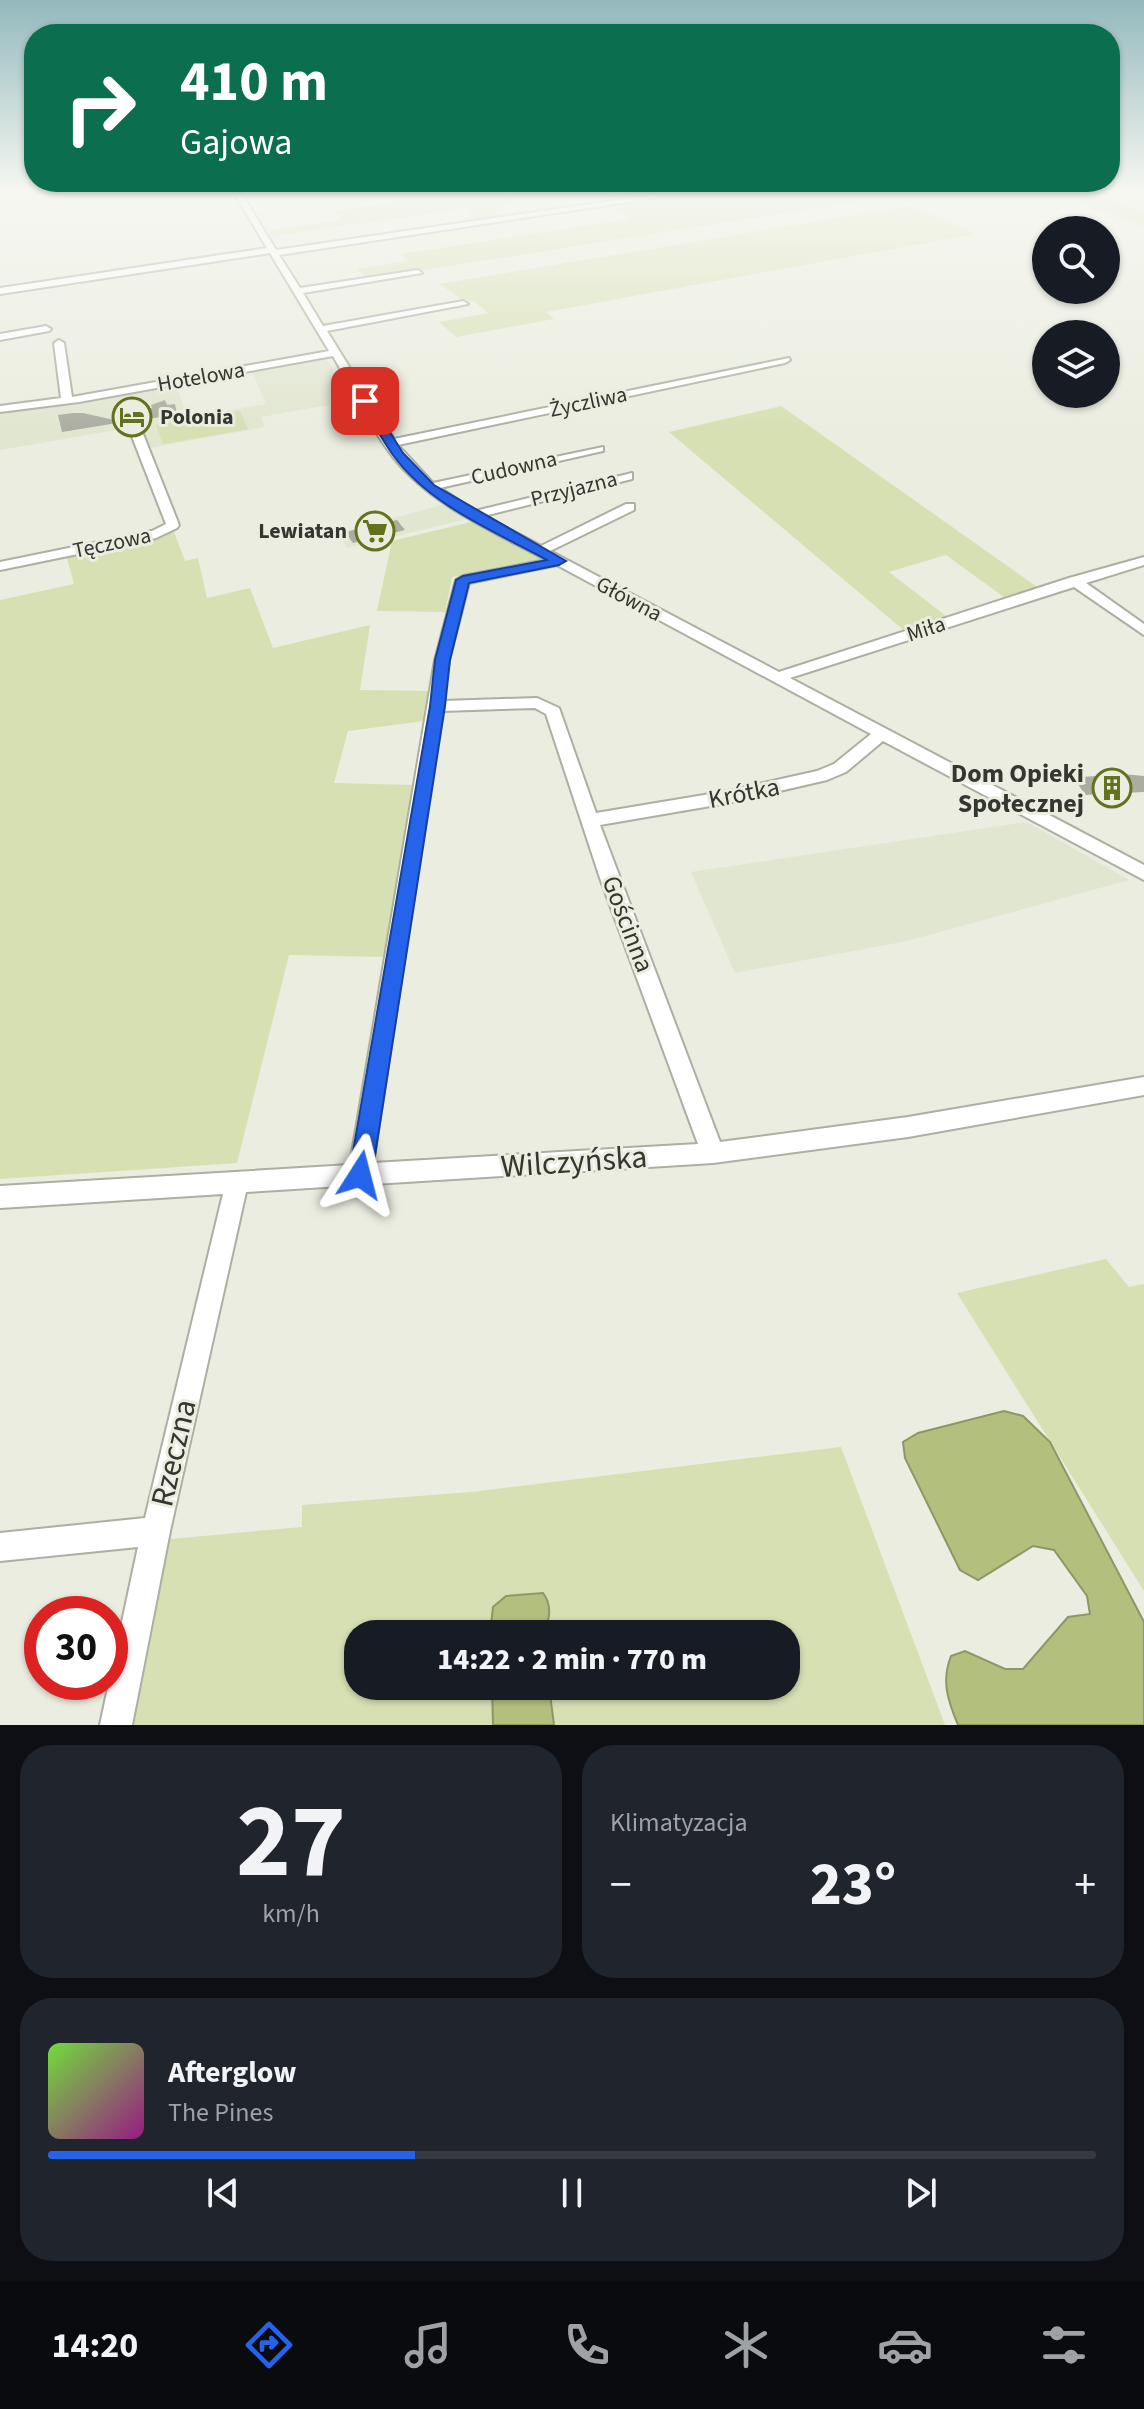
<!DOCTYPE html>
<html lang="pl">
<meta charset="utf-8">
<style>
:root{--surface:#171b24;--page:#20242c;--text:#f1f3f6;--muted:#9ea1a6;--line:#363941;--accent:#2563eb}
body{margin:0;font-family:"Source Sans 3",sans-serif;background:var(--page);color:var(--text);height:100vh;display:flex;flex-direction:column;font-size:30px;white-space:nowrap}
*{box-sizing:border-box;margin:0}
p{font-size:26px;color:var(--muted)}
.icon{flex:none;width:44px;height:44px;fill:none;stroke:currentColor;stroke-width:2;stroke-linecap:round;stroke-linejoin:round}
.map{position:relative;height:1725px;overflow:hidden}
.drawer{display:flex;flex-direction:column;gap:20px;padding:20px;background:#0d0f14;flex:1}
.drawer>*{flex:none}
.top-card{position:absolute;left:24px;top:24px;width:1096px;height:168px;border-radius:32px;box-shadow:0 2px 6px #0004;background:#0b6e4f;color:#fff;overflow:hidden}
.fabs{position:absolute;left:1032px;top:216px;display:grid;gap:16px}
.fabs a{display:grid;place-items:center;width:88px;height:88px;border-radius:50%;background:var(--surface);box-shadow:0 2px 6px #0004;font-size:40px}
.speed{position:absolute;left:24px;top:1596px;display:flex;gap:16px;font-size:40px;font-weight:700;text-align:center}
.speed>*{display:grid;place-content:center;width:104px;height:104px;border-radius:50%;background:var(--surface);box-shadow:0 2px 6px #0004;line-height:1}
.speed .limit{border:12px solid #d22;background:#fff;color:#111}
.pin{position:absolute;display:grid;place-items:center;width:68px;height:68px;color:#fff;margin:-34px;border-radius:16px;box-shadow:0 4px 12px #0006}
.me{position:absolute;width:88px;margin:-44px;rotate:9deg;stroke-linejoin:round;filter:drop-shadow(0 0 6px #0008)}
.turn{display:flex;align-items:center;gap:28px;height:168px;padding:0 24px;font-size:36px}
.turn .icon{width:104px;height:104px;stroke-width:2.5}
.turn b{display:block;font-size:56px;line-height:68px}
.big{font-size:60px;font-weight:800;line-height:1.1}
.drawer .card{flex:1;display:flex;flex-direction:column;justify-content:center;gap:12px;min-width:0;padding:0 28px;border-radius:32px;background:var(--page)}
.drawer .dial{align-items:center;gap:0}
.dial b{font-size:104px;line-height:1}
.song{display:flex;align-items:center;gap:24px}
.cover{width:96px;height:96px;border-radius:12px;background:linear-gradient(135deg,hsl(100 70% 55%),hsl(310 70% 35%))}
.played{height:8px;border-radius:4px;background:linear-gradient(90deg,var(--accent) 35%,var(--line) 35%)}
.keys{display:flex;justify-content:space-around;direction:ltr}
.heat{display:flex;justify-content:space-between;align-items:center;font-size:44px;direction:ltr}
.drawer .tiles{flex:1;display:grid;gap:20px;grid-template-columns:1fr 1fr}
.card:last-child{grid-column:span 2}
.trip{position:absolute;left:344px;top:1620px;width:456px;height:80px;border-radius:32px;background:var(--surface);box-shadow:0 2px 6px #0004;font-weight:800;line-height:80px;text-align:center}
.menu{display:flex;height:128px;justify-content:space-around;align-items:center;background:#090b0e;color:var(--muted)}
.menu .icon{width:56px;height:56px}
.menu .on{color:var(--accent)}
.menu b{font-size:36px;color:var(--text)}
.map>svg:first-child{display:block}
.built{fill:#e1e6d0}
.green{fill:#d6e0b3;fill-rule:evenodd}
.water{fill:#b3c07d;stroke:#8d9766;stroke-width:2}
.building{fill:#aaada0}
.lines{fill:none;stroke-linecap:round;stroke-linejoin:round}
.minor-casing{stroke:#acafa2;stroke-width:4}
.minor{fill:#fff;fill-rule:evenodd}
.route{fill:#2563eb;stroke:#184099;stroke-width:2}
.labels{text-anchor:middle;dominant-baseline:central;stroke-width:6;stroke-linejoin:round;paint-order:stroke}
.far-street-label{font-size:22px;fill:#343630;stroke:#eaeddf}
.far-poi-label{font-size:22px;font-weight:bold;fill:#343630;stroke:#eaeddf;text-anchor:start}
.poi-label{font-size:26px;font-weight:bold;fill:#343630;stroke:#eaeddf;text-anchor:end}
.street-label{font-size:26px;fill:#343630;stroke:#eaeddf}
.near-street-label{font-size:32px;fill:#343630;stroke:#eaeddf}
</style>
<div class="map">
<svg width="1144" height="1725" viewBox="0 0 1144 1725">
<rect width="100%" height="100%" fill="#eaeddf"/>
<g class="built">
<path d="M325 356 351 401 261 417 265 427 149 448 140 426 0 450V412L175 383 188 417 266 404 251 369Z"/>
<path d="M442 505 467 519 347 548 338 533Z"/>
<path d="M1027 822 1129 880 907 941 735 973 691 872Z"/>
</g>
<g class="green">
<path d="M398 191H586L501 204 516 215 478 221 462 209 271 236 268 231 343 220 334 211 409 200Z"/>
<path d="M606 191H894L880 194 886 197 368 279 357 269 407 261 401 254 632 219 606 202 619 200Z"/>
<path d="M1047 191H1088L1144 211V227Z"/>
<path d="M910 206 975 234 546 312 554 319 456 337 439 322 488 313 474 301 466 302 439 284Z"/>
<path d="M781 406 1040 589 1008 600 946 555 889 572 950 619 907 633 669 432Z"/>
<path d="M240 411 248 429 163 444 156 425Z"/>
<path d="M471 522 542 560 452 577 445 612 377 611 392 541Z"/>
<path d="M174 532 185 561 198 558 207 598 250 588 273 648 370 625 360 690 432 691 424 721 348 731 334 783 413 785 384 957 289 955 237 1163 0 1179V600L74 584 66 555Z"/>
<path d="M1106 1259 1129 1287 1144 1284V1591L957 1293Z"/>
<path d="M841 1447 945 1725H125L159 1540 302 1527V1505L471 1492ZM358 1634H786V1686H358Z"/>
</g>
<g class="water">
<path d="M1004 1411 1023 1416 1050 1442 1144 1622V1725H958C948 1701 941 1681 951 1656L965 1651 1005 1669H1023L1068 1617 1090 1614 1087 1596 1054 1550 1033 1546 978 1580 960 1570 905 1458 903 1442 918 1433Z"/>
<path d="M543 1593C553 1606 550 1620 543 1634H490L493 1607 506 1596Z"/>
<path d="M492 1686H549L554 1725H493Z"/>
</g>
<g class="building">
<path d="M165 400 167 405 175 404 177 414 138 421 136 411 152 408 151 405Z"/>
<path d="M73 413H83L123 422 62 432 58 415Z"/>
<path d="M397 520 405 530 353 543 345 532Z"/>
<path d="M1123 774 1144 776V792L1085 795 1078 784H1086L1082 777Z"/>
</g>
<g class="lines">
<g class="minor-casing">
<g id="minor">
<path d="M233 191H240L276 250 679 191H700L279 255 300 288 418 270 422 273 303 293 323 326 463 301 468 304 327 331 394 439 789 358 790 360 785 363 398 445 433 483 603 447V451L440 488 475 511 632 473V479L484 516 541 546 626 504H634V510L550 551 779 672 1069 578 1144 557V565L1086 583 1144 624V635L1074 587 790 678 1144 865V880L883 741 846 772 827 780 728 803 600 825 720 1142 908 1117 1144 1077V1095L908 1137 713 1163 246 1192 170 1531 132 1725H100L138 1547 0 1561V1533L145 1518 223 1194 0 1208V1186L350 1165 435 660 456 580 463 576 546 560C493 531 431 505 393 457 370 427 352 389 333 356L79 402 0 412V406L61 398 54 343 59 340 64 343 72 397 329 351 270 253 0 294V288L267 248ZM557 565 871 734 834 764 817 771 728 791 596 813 559 708 537 698 443 701 449 660 469 583ZM535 708 546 714 600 878 698 1144 373 1163 442 711Z"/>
<path d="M46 326 51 329 49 331 0 340V334Z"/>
<path d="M137 431 143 434 179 525 177 528 156 538 0 570V562L152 531 166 524 131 434Z"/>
</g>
</g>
<use href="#minor" class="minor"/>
</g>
<linearGradient id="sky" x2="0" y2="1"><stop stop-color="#93b9bd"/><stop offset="0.44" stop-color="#f6f7f1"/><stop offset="1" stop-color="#f6f7f1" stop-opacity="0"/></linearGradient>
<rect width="1144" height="433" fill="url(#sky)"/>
<path class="route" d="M361 399H369L403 453 434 485 566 561 559 565 469 583 450 660 445 706 372 1175 368 1183 360 1186 352 1183 349 1175 430 706 435 660 456 580 463 576 547 560C494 531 429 505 393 455 381 438 371 419 360 401Z"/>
<defs>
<g id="hotel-ring" transform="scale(2)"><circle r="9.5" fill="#eaeddf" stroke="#65721d" stroke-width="1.5"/><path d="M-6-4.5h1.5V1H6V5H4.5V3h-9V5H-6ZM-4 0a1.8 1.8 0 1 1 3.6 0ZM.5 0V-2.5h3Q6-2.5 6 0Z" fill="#65721d"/></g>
<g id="supermarket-ring" transform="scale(2)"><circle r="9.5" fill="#eaeddf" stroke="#65721d" stroke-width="1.5"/><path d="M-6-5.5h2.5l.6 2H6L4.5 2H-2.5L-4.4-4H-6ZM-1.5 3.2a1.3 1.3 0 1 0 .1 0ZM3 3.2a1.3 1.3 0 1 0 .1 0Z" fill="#65721d"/></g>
<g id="building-ring" transform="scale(2)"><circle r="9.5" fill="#eaeddf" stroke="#65721d" stroke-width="1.5"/><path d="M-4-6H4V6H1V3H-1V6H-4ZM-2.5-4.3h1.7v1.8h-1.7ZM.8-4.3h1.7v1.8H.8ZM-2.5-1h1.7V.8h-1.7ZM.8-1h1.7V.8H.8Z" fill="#65721d"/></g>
</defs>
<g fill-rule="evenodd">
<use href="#hotel-ring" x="132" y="417"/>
<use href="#supermarket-ring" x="375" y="531"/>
<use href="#building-ring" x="1112" y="788"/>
</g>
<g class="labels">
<g class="far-street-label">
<text transform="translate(201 377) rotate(-10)">Hotelowa</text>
<text transform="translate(588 402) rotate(-12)">Życzliwa</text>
<text transform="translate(514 468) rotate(-13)">Cudowna</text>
<text transform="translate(574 489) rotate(-14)">Przyjazna</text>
<text transform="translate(112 543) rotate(-12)">Tęczowa</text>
<text transform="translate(629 599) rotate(28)">Główna</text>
<text transform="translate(926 629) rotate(-18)">Miła</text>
</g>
<g class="far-poi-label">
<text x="160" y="417">Polonia</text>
<text x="347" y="531" text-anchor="end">Lewiatan</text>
</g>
<g class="poi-label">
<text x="1084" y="773">Dom Opieki<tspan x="1084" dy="30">Społecznej</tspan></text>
</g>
<g class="street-label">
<text transform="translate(744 793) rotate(-11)">Krótka</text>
<text transform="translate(628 924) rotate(69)">Gościnna</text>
</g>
<g class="near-street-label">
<text transform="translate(574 1162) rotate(-4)">Wilczyńska</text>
<text transform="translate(174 1453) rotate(-77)">Rzeczna</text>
</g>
</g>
</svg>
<div class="fabs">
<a><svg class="icon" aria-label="search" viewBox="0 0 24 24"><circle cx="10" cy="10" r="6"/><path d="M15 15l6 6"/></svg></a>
<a><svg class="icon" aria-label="layers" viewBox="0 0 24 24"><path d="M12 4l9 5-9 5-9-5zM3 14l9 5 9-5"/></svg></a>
</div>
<div class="speed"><div class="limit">30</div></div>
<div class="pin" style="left:365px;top:401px;background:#d93025"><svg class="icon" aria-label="arrive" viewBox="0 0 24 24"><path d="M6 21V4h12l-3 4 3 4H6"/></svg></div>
<svg class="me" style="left:360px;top:1175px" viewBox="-20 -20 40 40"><path d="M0-17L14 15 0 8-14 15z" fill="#2563eb" stroke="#fff" stroke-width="4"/></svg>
<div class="trip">14:22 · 2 min · 770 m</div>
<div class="top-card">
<div class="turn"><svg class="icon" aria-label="right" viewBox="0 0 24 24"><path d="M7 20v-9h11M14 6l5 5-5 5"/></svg><div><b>410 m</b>Gajowa</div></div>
</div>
</div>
<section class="drawer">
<div class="tiles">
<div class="card dial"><b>27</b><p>km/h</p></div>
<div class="card"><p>Klimatyzacja</p>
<div class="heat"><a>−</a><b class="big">23°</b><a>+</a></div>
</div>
<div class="card">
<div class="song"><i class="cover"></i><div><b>Afterglow</b><p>The Pines</p></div></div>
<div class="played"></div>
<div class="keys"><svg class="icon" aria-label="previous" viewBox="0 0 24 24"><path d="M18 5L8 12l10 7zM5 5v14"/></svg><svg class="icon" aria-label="pause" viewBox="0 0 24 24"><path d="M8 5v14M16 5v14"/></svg><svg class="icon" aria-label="next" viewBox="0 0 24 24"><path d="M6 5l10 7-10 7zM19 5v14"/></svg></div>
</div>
</div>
</section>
<nav class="menu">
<b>14:20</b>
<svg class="icon on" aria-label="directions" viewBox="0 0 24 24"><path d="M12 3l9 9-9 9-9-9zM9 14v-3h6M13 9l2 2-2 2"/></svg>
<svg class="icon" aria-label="music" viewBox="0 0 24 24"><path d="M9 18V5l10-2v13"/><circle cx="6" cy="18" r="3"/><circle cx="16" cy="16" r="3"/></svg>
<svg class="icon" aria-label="phone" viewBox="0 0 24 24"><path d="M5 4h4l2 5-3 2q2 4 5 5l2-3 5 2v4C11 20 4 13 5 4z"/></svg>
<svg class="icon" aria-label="climate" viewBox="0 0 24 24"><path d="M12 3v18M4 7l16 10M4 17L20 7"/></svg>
<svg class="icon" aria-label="car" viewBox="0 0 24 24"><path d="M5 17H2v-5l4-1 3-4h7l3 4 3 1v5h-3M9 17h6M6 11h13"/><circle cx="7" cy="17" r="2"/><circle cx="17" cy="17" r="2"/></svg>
<svg class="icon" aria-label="filters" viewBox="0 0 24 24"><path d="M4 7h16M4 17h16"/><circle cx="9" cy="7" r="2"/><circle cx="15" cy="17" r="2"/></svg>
</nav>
